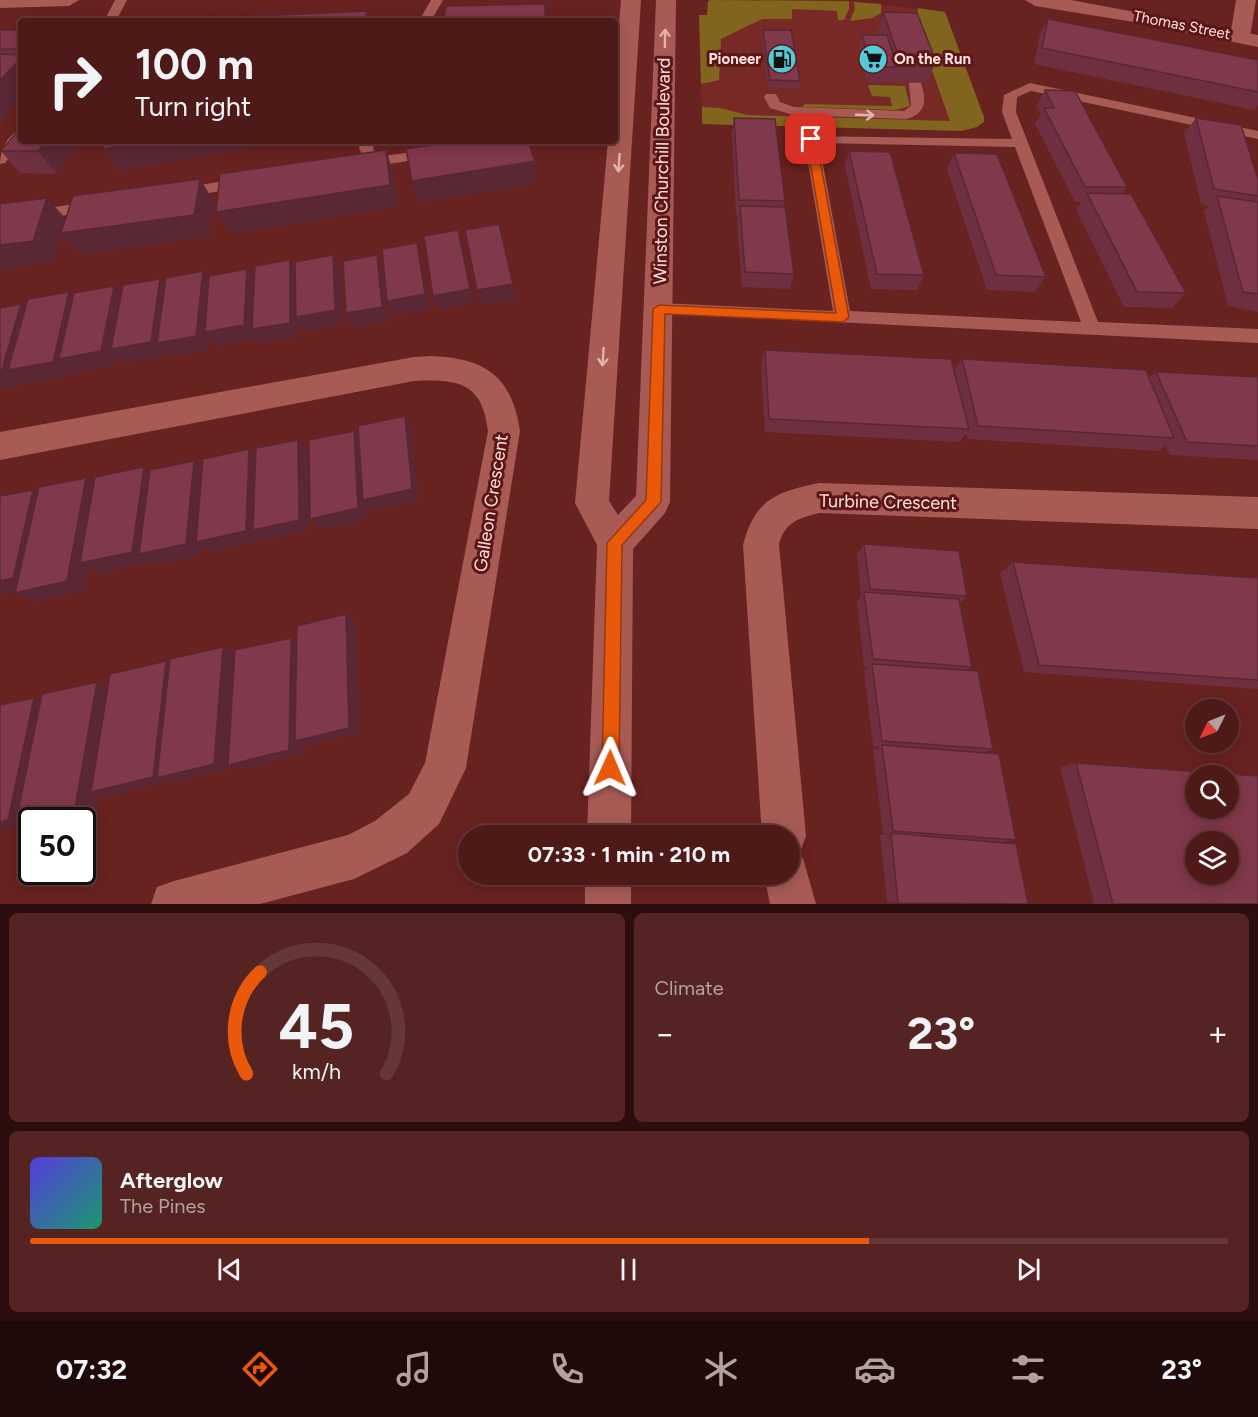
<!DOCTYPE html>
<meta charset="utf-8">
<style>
:root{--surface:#4e1a18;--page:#552321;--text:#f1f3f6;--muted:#b3a1a2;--line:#653837;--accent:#ea580c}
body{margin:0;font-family:Figtree,sans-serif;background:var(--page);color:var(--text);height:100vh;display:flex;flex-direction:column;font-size:22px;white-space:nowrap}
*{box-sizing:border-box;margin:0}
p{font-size:20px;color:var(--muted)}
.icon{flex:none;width:33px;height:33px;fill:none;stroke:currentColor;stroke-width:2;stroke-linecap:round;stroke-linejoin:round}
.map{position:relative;height:904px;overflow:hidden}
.panel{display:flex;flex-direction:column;gap:9px;padding:9px;background:#2b0e0d;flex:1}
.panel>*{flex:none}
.guide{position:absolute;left:18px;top:18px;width:600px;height:126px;border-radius:6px;box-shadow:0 3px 15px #0003,0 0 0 2px var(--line);background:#4e1a18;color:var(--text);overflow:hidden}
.needle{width:39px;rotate:227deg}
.tools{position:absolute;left:1185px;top:699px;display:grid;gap:12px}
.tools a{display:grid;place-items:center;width:54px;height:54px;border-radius:50%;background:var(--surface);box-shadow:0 3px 15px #0003,0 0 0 2px var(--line);font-size:30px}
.speed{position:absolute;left:18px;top:807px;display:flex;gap:12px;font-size:30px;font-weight:700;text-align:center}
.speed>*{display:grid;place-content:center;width:78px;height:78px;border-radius:50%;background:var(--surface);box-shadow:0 3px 15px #0003,0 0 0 2px var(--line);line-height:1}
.speed .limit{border:3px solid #111;border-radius:9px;background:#fff;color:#111}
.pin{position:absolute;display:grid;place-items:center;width:51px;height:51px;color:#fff;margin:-26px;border-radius:12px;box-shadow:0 3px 9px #0006}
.me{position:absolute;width:66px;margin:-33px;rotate:1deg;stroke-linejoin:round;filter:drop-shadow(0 0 4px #0008)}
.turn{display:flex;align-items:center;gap:21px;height:126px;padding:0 18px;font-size:27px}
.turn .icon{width:78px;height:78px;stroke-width:2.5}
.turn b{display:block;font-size:42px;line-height:51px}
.big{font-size:45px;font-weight:700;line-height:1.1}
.panel .widget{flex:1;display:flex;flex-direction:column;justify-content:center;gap:9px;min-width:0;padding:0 21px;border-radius:9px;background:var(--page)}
.panel .dial{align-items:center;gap:0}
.dial svg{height:156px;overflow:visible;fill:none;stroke:var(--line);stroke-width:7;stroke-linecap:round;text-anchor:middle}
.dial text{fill:var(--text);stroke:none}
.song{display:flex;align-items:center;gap:18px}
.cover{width:72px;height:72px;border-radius:9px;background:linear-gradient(135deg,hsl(250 70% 55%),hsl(160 70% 35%))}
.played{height:6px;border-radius:3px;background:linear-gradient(90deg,var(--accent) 70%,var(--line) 70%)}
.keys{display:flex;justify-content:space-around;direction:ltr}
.heat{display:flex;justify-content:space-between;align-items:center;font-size:33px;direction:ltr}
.panel .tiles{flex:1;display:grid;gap:9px;grid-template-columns:1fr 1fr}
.widget:last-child{grid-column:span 2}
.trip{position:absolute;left:458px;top:825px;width:342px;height:60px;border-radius:30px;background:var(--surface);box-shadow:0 3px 15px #0003,0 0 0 2px var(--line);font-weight:700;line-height:60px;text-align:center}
.dock{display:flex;height:96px;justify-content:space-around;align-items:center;background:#1f0a0a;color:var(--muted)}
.dock .icon{width:42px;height:42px}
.dock .selected{color:var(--accent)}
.dock b{font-size:27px;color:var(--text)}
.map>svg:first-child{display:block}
.built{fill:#782926}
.green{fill:#81641e}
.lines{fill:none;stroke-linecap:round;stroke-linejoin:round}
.service{fill:#a85b55;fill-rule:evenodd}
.minor{fill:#a85b55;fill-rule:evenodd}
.tertiary{fill:#a85b55;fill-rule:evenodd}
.secondary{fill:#a85b55;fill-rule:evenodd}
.wall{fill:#6e3040}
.shaded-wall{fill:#5a2734}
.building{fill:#80384b;stroke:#5a2734;stroke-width:1.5;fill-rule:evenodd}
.oneway{stroke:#e1b3af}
.route{fill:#ea580c;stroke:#983908;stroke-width:1.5}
.labels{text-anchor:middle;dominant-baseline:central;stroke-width:6;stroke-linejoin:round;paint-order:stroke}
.far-street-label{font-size:15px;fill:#ffe3e0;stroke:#5c1616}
.far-poi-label{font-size:15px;font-weight:bold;fill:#ffe3e0;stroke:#5c1616;text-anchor:end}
.street-label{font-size:18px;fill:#ffe3e0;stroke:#5c1616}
</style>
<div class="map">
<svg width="1258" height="904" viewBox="0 0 1258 904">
<rect width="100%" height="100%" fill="#682220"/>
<path class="built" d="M711 0 849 1 945 12 984 122 977 127 961 131 702 124 699 15H707L708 1Z"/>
<g class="green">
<path d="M711 0 849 1V9L844 20H838L837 11 792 9V19H762L721 39 719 80 701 84 699 15H707L708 1Z"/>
<path d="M854 2 881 4V13L872 18 850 21 855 9Z"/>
<path d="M918 8 945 12 984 117V122L977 127 961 131 702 124V107L720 108 748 115 950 121 916 25Z"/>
<path d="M868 85 905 86 910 106 896 110 802 107 805 104 892 106 890 97 872 96Z"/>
</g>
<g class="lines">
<g class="service">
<path d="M115 0H127L116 21H104Z"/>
<path d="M431 0H443L431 21H419Z"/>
<path d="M915 79 921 83C927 101 926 114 906 119L793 115 770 108 764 97 766 94H776L780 102 794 107 904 111 911 106 909 83Z"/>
<path d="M1030 83 1258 131V139L1031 91 1017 97 1016 112 1098 322 1258 329V343L653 313 651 309 659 303 833 311 804 139 806 136 1012 139 1002 112 1004 95ZM819 143 1015 147 1081 322 850 311Z"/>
<path d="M21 130 23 141 5 163 0 164C0 151 7 134 21 130Z"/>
<path d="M361 141H375L373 148 377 157 433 149 440 153 433 157 364 168 357 164 364 159 359 148Z"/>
<path d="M243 178 248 180 250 183 248 186 181 198 174 193 181 188Z"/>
<path d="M95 201 103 206 100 210 0 225V215Z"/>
</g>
<g class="minor">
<path d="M1236 0H1256L1250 37 1247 41H1233L1230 37Z"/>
<path d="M431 356C485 358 512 376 520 431L466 768 439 824 407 853 354 879 260 904H151L157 887 174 881 348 835 375 821 409 794 425 763 488 431C482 382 458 379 414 381L0 460V432L414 357Z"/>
<path d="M819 483 1258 497V529L819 513C798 518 784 523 779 545L806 836 800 852 794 854 803 858 816 904H770L764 874H789V836H762L743 545C755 500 775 492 819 483Z"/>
</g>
<g class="tertiary">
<path d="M0 0H79L69 6 0 8Z"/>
<path d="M1025 0H1071L1258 35V47L1140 23 1035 6Z"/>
</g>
<g class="secondary">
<path d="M621 0H641L609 501 618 515 636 496 656 0H676L670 502 665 513 633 549 631 836H587L597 545 575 503 608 141H615V68Z"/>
<rect x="585" y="874" width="46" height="30"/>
</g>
</g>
<g class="wall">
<path d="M883 12 936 61 927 83 867 82 858 50 862 35H877Z"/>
<path d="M1048 19 1258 60V105L1254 110 1034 64 1040 34Z"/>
<path d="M0 30H21V99L0 122Z"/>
<path d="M763 30 800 81 798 89 768 88 762 38Z"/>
<path d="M1045 90 1127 187 1122 194 1186 293 1172 308 1124 307 1076 209 1081 202H1075L1035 124 1041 114 1036 106Z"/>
<path d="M734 118 785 201 783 207 794 274 790 289 742 287 737 221 738 215H736L732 133Z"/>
<path d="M1196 118 1258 179V312L1228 306 1204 211 1209 206 1201 204 1184 133Z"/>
<path d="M21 141H82L57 174 20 173 1 151Z"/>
<path d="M292 141H327L326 143 293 144Z"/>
<path d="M849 151 924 275 917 290 871 289 845 166Z"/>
<path d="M954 153 1046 277 1035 292 987 290 947 169Z"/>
<path d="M765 350 954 371 962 359 1149 378 1156 372 1258 377V460L1170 455 1166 445 1159 451 968 439 966 433 959 442 765 432 761 364Z"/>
<path d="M864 544 967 596 960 603 972 667 966 671 993 749 983 753 1016 840 1001 842 925 836 906 904 887 902 880 835 889 833H883L873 750 880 747 873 746 864 671 869 667H864L857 601 861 596 857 555Z"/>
<path d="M1013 562 1258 578V689L1024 672 1000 573Z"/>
<path d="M1076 763 1258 904H1094L1060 767Z"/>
</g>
<g class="shaded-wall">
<path d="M545 4 547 21H545Z"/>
<path d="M367 11 370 21H365Z"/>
<path d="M21 58V99L0 122V80Z"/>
<path d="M47 141H82L57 174 38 151Z"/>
<path d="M146 141H265V145L119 171 103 149Z"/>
<path d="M386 150 393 172 398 207 230 234 216 212Z"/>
<path d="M535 161 537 183 419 203 412 181Z"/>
<path d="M200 179 214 201 209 237 81 255 62 234 54 262 0 270V245L47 198 67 220Z"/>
<path d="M458 230 463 246 474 304 438 310 433 296Z"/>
<path d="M417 243 422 258 430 309 393 315 387 301Z"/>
<path d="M333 255 340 270 343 324 304 332 299 322V337L262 344 254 333V340L216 347 209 338 208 350 169 357 164 352 163 356 124 364 117 356 115 365 74 373 70 369 69 376 25 384 20 380 18 386 0 390V373L21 304 36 319 69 292 83 307 114 286 127 301 160 279 172 294 203 271 213 286 247 269 256 284 290 260 298 275Z"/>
<path d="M377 255 383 270 388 321 353 328 346 313Z"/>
<path d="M513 284 516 298 481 305 477 290Z"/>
<path d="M405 416 411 429 419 501 371 511 365 504 367 520 320 530 310 519 354 431 362 444Z"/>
<path d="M298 440 308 453 309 531 265 541 258 534V542L209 553 201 546 200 555 155 565 149 561 148 563 98 574 89 568 85 591 35 602 15 593 86 478 103 490 144 467 158 479 194 461 206 473 249 449 260 462Z"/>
<path d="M33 490 51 502 33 588 0 595V581Z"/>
<path d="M346 614 356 623 360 733 308 746 302 743V754L244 769 230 765V769L175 782 170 781 112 796 99 794 97 810 55 820H32V823L0 831V822L34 698 55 704 97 682 115 689 166 661 182 669 223 647 237 655 291 638 302 646Z"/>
</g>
<g class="building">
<path d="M545 4V21H443L446 6Z"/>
<path d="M367 11 365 21H233L235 17Z"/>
<path d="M883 12 917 13 936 61 900 60Z"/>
<path d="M224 16 221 21H106L107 20Z"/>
<path d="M1048 19 1258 60V92L1042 48Z"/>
<rect x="0" y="30" width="21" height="19"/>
<path d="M763 30H791L800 81 770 80Z"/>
<path d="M862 35H887L897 67H872Z"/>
<path d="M0 54 21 55V58L0 80Z"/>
<path d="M1045 90 1075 91 1127 187H1085L1044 108H1054Z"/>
<path d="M734 118 775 119 785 201 739 200Z"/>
<path d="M1196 118 1241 125 1258 179V196L1214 189Z"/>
<path d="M21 127V141H47L38 151H1Z"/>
<path d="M104 141H146L103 149Z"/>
<path d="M457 141H528L535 161 412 181 406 149Z"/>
<path d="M386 150 390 185 216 212 220 174Z"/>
<path d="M849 151 890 152 924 275 877 274Z"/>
<path d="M954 153 997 154 1046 277 996 275Z"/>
<path d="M200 179 194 215 61 233 73 196Z"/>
<path d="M1087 193 1131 194 1186 293 1137 292Z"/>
<path d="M1217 196 1258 202V294L1243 292Z"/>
<path d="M47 198 33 241 0 245V204Z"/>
<path d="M740 206 785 207 794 274 745 272Z"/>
<path d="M499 224 513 284 477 290 465 230Z"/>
<path d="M458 230 470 289 433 296 424 236Z"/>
<path d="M417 243 425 294 387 301 382 249Z"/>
<path d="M333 255 335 310 296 317 295 262Z"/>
<path d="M377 255 382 307 346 313 343 261Z"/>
<path d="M290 260V323L252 329 255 266Z"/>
<path d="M247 269 244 325 205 332 209 276Z"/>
<path d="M203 271 196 336 157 343 166 278Z"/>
<path d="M160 279 151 342 111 349 123 285Z"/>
<path d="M114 286 101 351 59 359 74 293Z"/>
<path d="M69 292 53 362 8 370 28 299Z"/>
<path d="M21 304 1 373H0V308Z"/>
<path d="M765 350 951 359 969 429 769 419Z"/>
<path d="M962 359 1146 370 1174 438 978 426Z"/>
<path d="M1156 372 1258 377V446L1187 442Z"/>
<path d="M405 416 412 489 363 500 358 426Z"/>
<path d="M354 431 358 508 310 519 309 440Z"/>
<path d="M298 440 299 520 253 530 256 448Z"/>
<path d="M249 449 246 531 196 542 203 459Z"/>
<path d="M194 461 186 544 139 554 150 470Z"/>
<path d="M144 467 132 552 80 563 95 477Z"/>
<path d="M86 478 67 581 15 593 39 487Z"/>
<path d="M33 490 13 578 0 581V496Z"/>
<path d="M864 544 959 551 967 596 870 589Z"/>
<path d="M1013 562 1258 578V680L1039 665Z"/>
<path d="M864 592 959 599 972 667 873 659Z"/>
<path d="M346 614 349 728 295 741 297 626Z"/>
<path d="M291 638 289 750 228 765 235 650Z"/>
<path d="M223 647 214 764 157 778 170 659Z"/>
<path d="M166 661 153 777 91 792 110 674Z"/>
<path d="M872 664 978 671 993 749 882 741Z"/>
<path d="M97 682 75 808 16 822 42 694Z"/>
<path d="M34 698 8 820 0 822V705Z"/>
<path d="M882 745 999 754 1016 840 893 831Z"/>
<path d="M1076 763 1258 776V904H1113ZM1196 776H1228V808H1196ZM1196 842H1228V874H1196Z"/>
<path d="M891 833 1016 844 1028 904 898 903Z"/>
</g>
<defs><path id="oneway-shaft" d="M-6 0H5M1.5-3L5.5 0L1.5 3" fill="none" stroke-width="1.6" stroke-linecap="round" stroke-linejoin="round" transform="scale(1.5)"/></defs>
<g class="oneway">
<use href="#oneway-shaft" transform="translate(665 38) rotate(-89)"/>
<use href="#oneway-shaft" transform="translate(865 115) rotate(2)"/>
<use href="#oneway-shaft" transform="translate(619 163) rotate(94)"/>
<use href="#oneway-shaft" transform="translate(603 357) rotate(94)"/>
</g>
<path class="route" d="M811 136 816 139 849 317 843 322 665 314 661 502 622 545 619 768 617 774 610 777 604 774 602 768 607 543 646 500 653 309 659 305 836 313 806 139Z"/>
<defs>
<g id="fuel-disc" transform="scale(1.5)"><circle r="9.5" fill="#52cbd8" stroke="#5c1616"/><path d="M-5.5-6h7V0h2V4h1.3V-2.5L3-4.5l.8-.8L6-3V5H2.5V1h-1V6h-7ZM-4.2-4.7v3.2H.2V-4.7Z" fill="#111"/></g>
<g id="supermarket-disc" transform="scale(1.5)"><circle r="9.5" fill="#52cbd8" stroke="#5c1616"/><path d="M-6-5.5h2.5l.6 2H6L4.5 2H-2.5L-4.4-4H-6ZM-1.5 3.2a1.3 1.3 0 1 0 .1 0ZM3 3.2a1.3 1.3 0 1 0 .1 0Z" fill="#111"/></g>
</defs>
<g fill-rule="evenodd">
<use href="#fuel-disc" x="782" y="59"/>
<use href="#supermarket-disc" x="873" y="59"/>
</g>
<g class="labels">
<g class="far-street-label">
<text transform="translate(1182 25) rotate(11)">Thomas Street</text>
</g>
<g class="far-poi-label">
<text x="761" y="59">Pioneer</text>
<text x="894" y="59" text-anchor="start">On the Run</text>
</g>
<g class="street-label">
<text transform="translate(662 171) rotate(-89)">Winston Churchill Boulevard</text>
<text transform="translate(888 502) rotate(1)">Turbine Crescent</text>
<text transform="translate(491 503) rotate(-81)">Galleon Crescent</text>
</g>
</g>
</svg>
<div class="tools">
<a><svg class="needle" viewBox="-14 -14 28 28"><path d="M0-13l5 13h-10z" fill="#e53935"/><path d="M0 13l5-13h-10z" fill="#b3a1a2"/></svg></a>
<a><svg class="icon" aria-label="search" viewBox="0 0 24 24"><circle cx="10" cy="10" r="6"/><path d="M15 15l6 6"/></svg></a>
<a><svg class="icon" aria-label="layers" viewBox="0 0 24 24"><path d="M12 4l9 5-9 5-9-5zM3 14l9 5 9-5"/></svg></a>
</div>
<div class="speed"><div class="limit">50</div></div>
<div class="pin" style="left:811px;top:139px;background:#d93025"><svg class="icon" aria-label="arrive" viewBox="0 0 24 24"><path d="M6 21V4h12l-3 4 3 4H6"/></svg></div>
<svg class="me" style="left:610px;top:768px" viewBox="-20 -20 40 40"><path d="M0-17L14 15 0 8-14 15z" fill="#ea580c" stroke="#fff" stroke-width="4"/></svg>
<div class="trip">07:33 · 1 min · 210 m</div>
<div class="guide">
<div class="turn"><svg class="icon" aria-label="right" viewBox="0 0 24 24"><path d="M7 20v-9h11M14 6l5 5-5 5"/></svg><div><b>100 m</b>Turn right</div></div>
</div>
</div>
<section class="panel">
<div class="tiles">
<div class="widget dial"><svg viewBox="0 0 100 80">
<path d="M14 69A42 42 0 1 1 86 69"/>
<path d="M14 69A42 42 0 0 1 21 17" stroke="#ea580c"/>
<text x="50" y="56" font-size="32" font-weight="700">45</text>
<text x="50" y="72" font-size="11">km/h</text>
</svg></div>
<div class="widget"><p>Climate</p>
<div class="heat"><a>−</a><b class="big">23°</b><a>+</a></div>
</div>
<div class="widget">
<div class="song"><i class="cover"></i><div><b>Afterglow</b><p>The Pines</p></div></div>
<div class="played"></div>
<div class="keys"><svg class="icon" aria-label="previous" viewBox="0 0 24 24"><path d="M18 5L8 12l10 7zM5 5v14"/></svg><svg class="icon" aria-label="pause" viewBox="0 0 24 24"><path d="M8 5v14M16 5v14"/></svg><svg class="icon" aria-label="next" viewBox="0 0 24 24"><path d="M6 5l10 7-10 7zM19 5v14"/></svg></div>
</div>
</div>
</section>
<nav class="dock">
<b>07:32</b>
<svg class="icon selected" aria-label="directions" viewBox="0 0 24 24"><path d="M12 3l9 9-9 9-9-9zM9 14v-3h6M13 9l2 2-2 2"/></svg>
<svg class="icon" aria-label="music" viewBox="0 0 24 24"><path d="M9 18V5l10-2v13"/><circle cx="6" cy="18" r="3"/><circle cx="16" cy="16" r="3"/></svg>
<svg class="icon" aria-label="phone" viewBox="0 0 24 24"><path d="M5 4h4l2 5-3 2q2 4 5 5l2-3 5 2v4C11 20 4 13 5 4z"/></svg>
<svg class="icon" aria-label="climate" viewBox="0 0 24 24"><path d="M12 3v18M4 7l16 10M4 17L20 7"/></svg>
<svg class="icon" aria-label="car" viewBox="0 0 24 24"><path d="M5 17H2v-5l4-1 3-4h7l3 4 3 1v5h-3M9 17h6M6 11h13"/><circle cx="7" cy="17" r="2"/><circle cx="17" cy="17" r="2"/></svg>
<svg class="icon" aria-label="filters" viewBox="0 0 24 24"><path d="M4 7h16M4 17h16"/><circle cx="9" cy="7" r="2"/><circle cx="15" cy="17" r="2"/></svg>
<b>23°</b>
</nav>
